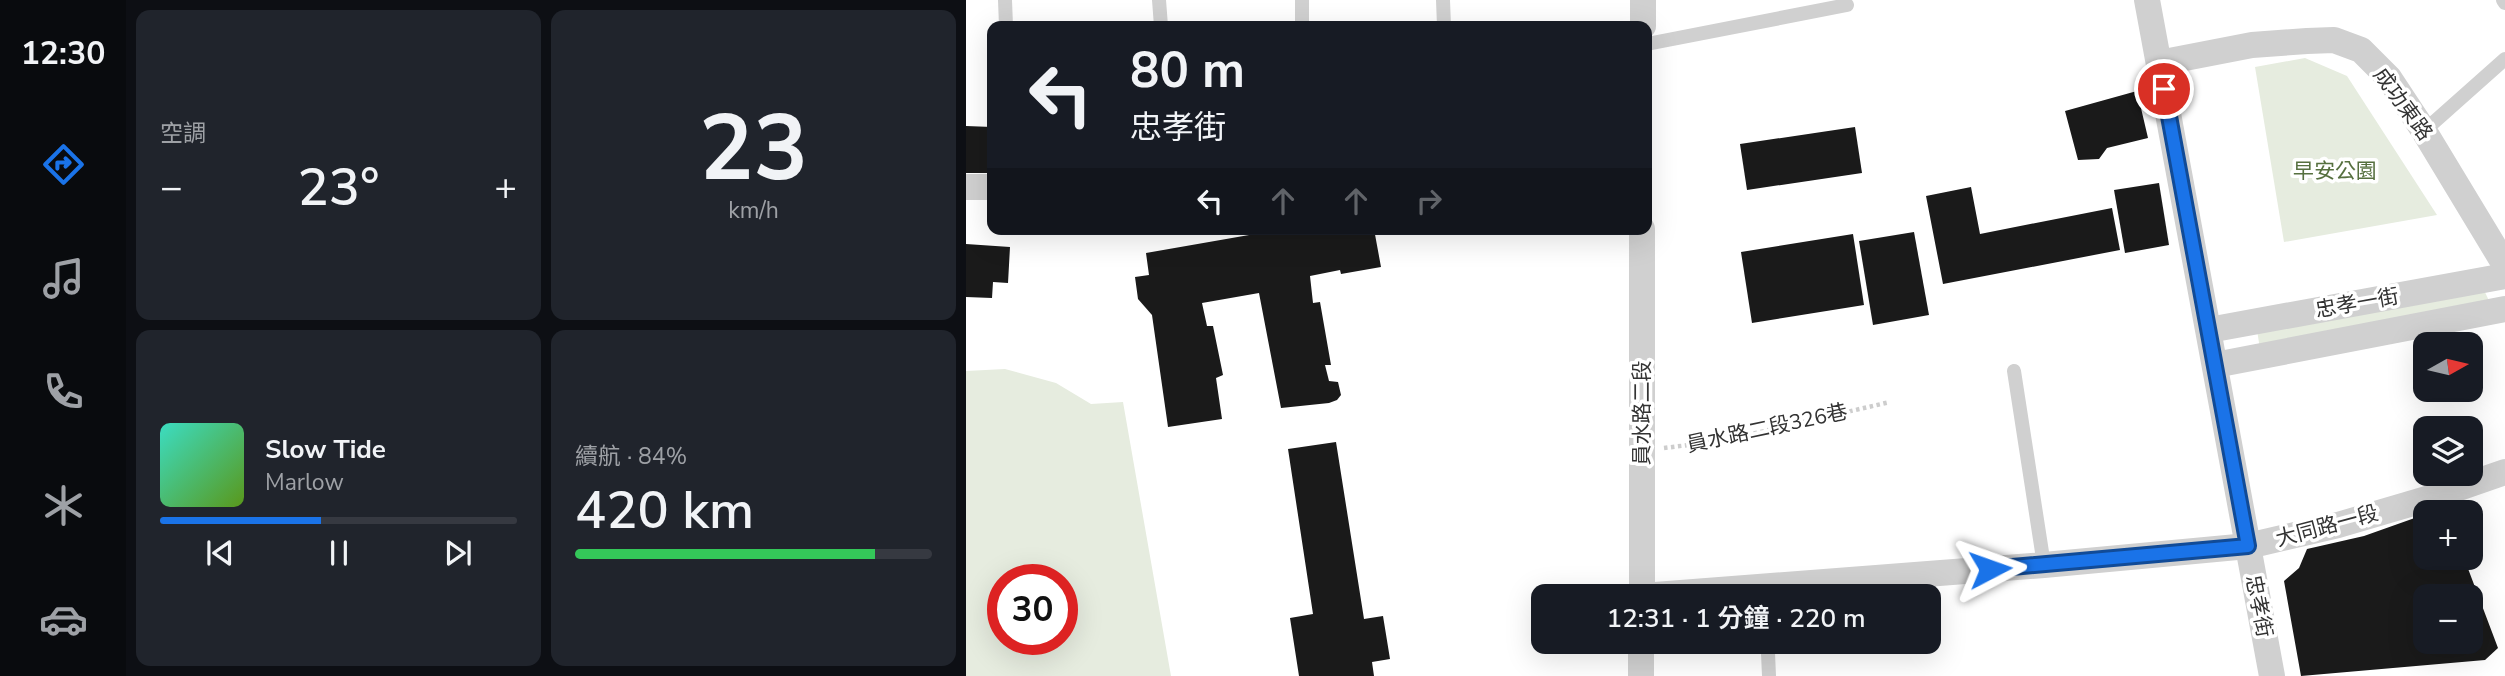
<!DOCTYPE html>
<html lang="zh-TW">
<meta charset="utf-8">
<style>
:root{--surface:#171b24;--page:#20242c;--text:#f1f3f6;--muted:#9ea1a6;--line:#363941;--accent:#1a73e8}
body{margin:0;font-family:"Nunito Sans","Noto Sans TC",sans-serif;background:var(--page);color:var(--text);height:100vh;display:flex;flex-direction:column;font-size:26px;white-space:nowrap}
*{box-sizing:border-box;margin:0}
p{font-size:23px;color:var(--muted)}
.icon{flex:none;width:38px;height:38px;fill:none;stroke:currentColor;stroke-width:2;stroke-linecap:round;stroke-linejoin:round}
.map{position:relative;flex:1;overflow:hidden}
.drawer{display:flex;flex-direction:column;gap:10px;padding:10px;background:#0d0f14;width:840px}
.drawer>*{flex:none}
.top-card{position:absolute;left:21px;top:21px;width:665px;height:214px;border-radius:14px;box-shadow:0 7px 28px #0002;background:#171b24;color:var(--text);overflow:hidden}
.needle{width:46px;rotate:82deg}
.controls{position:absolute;left:1447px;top:332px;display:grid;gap:14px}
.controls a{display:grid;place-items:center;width:70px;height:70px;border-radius:14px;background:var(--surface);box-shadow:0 7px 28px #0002;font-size:35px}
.speed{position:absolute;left:21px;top:564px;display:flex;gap:14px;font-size:35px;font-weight:700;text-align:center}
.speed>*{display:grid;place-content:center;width:91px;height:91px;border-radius:50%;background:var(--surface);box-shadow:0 7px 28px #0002;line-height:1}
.speed .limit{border:10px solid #d22;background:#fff;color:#111}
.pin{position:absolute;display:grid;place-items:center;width:60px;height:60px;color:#fff;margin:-30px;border:4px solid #fff;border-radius:50%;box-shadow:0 2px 7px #0007}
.me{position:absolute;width:77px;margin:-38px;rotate:86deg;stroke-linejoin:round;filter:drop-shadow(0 0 5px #0008)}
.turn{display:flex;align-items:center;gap:24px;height:147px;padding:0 28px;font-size:32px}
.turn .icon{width:91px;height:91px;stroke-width:2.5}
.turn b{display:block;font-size:49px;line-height:60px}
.lanes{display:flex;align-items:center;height:66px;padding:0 28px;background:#0003;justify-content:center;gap:35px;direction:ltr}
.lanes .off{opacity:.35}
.big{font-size:52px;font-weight:600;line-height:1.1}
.drawer .card{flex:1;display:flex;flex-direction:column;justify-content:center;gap:10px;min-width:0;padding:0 24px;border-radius:14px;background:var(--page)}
.drawer .dial{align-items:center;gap:0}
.dial b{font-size:91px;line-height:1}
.song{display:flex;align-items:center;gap:21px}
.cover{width:84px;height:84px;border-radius:10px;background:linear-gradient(135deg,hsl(170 70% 55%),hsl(90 70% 35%))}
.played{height:7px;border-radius:4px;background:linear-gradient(90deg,var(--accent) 45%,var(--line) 45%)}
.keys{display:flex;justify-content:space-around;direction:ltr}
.heat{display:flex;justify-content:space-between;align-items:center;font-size:38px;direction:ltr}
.charge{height:10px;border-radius:5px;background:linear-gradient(90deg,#34c759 84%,var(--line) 0)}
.drawer .tiles{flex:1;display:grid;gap:10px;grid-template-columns:repeat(2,1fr)}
.trip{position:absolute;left:565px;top:584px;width:410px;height:70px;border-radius:14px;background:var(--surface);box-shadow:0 7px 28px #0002;font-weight:600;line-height:70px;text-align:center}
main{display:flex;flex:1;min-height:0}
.tab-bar{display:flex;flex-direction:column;width:126px;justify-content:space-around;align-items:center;background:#090b0e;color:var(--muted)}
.tab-bar .icon{width:49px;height:49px}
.tab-bar .current{color:var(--accent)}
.tab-bar b{font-size:32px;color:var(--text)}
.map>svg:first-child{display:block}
.green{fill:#e6ecdf;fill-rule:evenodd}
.building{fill:#1a1a1a;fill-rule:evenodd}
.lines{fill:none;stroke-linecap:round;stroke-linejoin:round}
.path{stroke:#cdcdcd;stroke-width:4.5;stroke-dasharray:3.5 3.5;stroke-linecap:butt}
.lane{stroke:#d0d0d0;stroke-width:14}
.street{stroke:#d0d0d0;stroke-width:26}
.route-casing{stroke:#114b97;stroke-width:18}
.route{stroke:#1a73e8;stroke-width:12}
.labels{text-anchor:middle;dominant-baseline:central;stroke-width:7;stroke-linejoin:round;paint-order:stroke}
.street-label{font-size:21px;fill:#333;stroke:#fff}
.park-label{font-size:21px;fill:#56703f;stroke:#fff}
</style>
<main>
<nav class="tab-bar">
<b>12:30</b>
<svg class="icon current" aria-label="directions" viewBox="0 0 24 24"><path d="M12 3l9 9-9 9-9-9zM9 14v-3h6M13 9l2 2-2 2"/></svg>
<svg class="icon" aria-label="music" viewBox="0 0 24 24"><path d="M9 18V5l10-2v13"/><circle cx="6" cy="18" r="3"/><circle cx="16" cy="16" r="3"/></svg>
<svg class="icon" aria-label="phone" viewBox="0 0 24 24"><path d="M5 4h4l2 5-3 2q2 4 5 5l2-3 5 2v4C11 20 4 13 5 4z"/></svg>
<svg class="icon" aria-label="climate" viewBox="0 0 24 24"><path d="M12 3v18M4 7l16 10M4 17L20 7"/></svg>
<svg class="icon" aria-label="car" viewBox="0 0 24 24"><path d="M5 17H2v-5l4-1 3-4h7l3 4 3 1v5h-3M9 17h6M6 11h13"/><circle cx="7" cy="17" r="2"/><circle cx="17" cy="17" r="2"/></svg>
</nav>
<section class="drawer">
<div class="tiles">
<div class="card"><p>空調</p>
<div class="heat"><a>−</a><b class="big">23°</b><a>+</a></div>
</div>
<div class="card dial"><b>23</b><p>km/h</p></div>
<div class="card">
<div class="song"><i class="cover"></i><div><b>Slow Tide</b><p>Marlow</p></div></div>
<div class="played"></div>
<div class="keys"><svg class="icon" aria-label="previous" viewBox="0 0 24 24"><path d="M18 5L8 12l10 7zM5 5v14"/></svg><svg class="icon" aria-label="pause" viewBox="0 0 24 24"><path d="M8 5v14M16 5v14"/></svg><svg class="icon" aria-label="next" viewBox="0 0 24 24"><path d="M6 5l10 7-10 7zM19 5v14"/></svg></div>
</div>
<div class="card"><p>續航 · 84%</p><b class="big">420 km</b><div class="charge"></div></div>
</div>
</section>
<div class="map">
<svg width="1539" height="676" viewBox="0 0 1539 676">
<rect width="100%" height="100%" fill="#fff"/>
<g class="green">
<path d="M1339 58 1381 76 1471 215 1318 242 1289 67Z"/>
<path d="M1517 288 1525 305 1294 349 1291 330Z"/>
<path d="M39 369 90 383 125 404 157 402 205 676H0V371ZM37 579H96V639H37Z"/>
</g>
<g class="building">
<path d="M1171 91 1182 138 1141 148 1133 159 1112 160 1099 111Z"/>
<path d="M0 126 26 127V173H0Z"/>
<path d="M889 127 896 173 781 190 774 144Z"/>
<path d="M1193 183 1203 245 1159 253 1148 190Z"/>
<path d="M1005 187 1014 234 1146 208 1154 250 977 284 960 196Z"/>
<path d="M318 229H408L415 267 375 274 374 270 344 276 347 303 354 302 365 365H359L363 381 372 382 375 395 371 400 363 403 315 408 293 293 236 303 241 326H247L257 375 250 378 256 419 202 427 186 315 172 299 169 277 183 275 180 253Z"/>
<path d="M948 232 963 315 907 325 893 241Z"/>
<path d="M887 234 898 305 786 323 775 252Z"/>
<path d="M0 244 44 247 42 283 27 282 26 298 0 297Z"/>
<path d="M370 442 398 619 417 616 424 659 406 662 408 676H333L324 618 347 614 322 449Z"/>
<path d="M1460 514V558H1498L1532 648 1519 660 1335 676 1318 581 1333 568 1341 549 1398 536ZM1460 597H1505V642H1460Z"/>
</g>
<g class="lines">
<path class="path" d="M698 448 755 441 924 402"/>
<g class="lane">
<path d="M39 0 40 26"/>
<path d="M193 0 195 26"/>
<path d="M336 0V26"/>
<path d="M477 0 478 26"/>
<path d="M1537 0 1539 3"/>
<path d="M681 44 881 5"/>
<path d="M1458 131 1539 59"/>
<path d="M1048 371 1078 565"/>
<path d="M802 653 803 676"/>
</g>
<g class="street">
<path d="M1181 0 1306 676"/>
<path d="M677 26V0"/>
<path d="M1193 63 1286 45 1341 41 1368 40 1395 50 1423 78 1458 131 1539 265"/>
<path d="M0 187H26"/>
<path d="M1243 330 1539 276"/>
<path d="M1249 365 1539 309"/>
<path d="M676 596 1078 565 1282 546 1372 525 1464 498 1539 472"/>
<path d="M676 597V229"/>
<path d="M675 676V642"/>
</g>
</g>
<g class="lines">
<g class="route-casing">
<path id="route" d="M1024 569 1282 546 1198 89"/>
</g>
<use href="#route" class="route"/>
</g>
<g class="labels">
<g class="street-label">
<text transform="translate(1437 104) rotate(54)">成功東路</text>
<text transform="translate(1391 303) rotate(-10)">忠孝一街</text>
<text transform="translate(676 413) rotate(-90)">員水路二段</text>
<text transform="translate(801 428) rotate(-12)">員水路二段326巷</text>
<text transform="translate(1361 526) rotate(-15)">大同路一段</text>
<text transform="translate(1293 606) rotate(79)">忠孝街</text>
</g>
<g class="park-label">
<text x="1369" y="171">早安公園</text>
</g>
</g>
</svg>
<div class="controls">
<a><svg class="needle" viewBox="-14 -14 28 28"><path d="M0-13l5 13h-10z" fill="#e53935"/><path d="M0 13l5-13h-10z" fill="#9ea1a6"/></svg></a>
<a><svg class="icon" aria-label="layers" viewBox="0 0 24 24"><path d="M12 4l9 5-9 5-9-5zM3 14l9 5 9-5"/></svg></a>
<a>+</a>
<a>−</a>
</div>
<div class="speed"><div class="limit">30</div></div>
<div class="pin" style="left:1198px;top:89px;background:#d93025"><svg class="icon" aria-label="arrive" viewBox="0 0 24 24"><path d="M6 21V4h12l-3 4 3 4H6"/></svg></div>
<svg class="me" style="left:1024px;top:569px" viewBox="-20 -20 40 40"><path d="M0-17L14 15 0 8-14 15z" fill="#1a73e8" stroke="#fff" stroke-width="4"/></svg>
<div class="trip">12:31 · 1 分鐘 · 220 m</div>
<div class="top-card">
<div class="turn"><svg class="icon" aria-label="left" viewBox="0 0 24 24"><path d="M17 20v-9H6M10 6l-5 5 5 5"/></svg><div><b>80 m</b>忠孝街</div></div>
<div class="lanes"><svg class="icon" aria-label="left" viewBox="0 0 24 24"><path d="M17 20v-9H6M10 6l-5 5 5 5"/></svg><svg class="icon off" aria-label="ahead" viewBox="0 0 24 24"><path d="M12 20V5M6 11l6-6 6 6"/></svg><svg class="icon off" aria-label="ahead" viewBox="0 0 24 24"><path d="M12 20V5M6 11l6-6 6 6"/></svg><svg class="icon off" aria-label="right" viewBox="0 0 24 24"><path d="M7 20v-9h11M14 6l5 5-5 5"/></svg></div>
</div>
</div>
</main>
